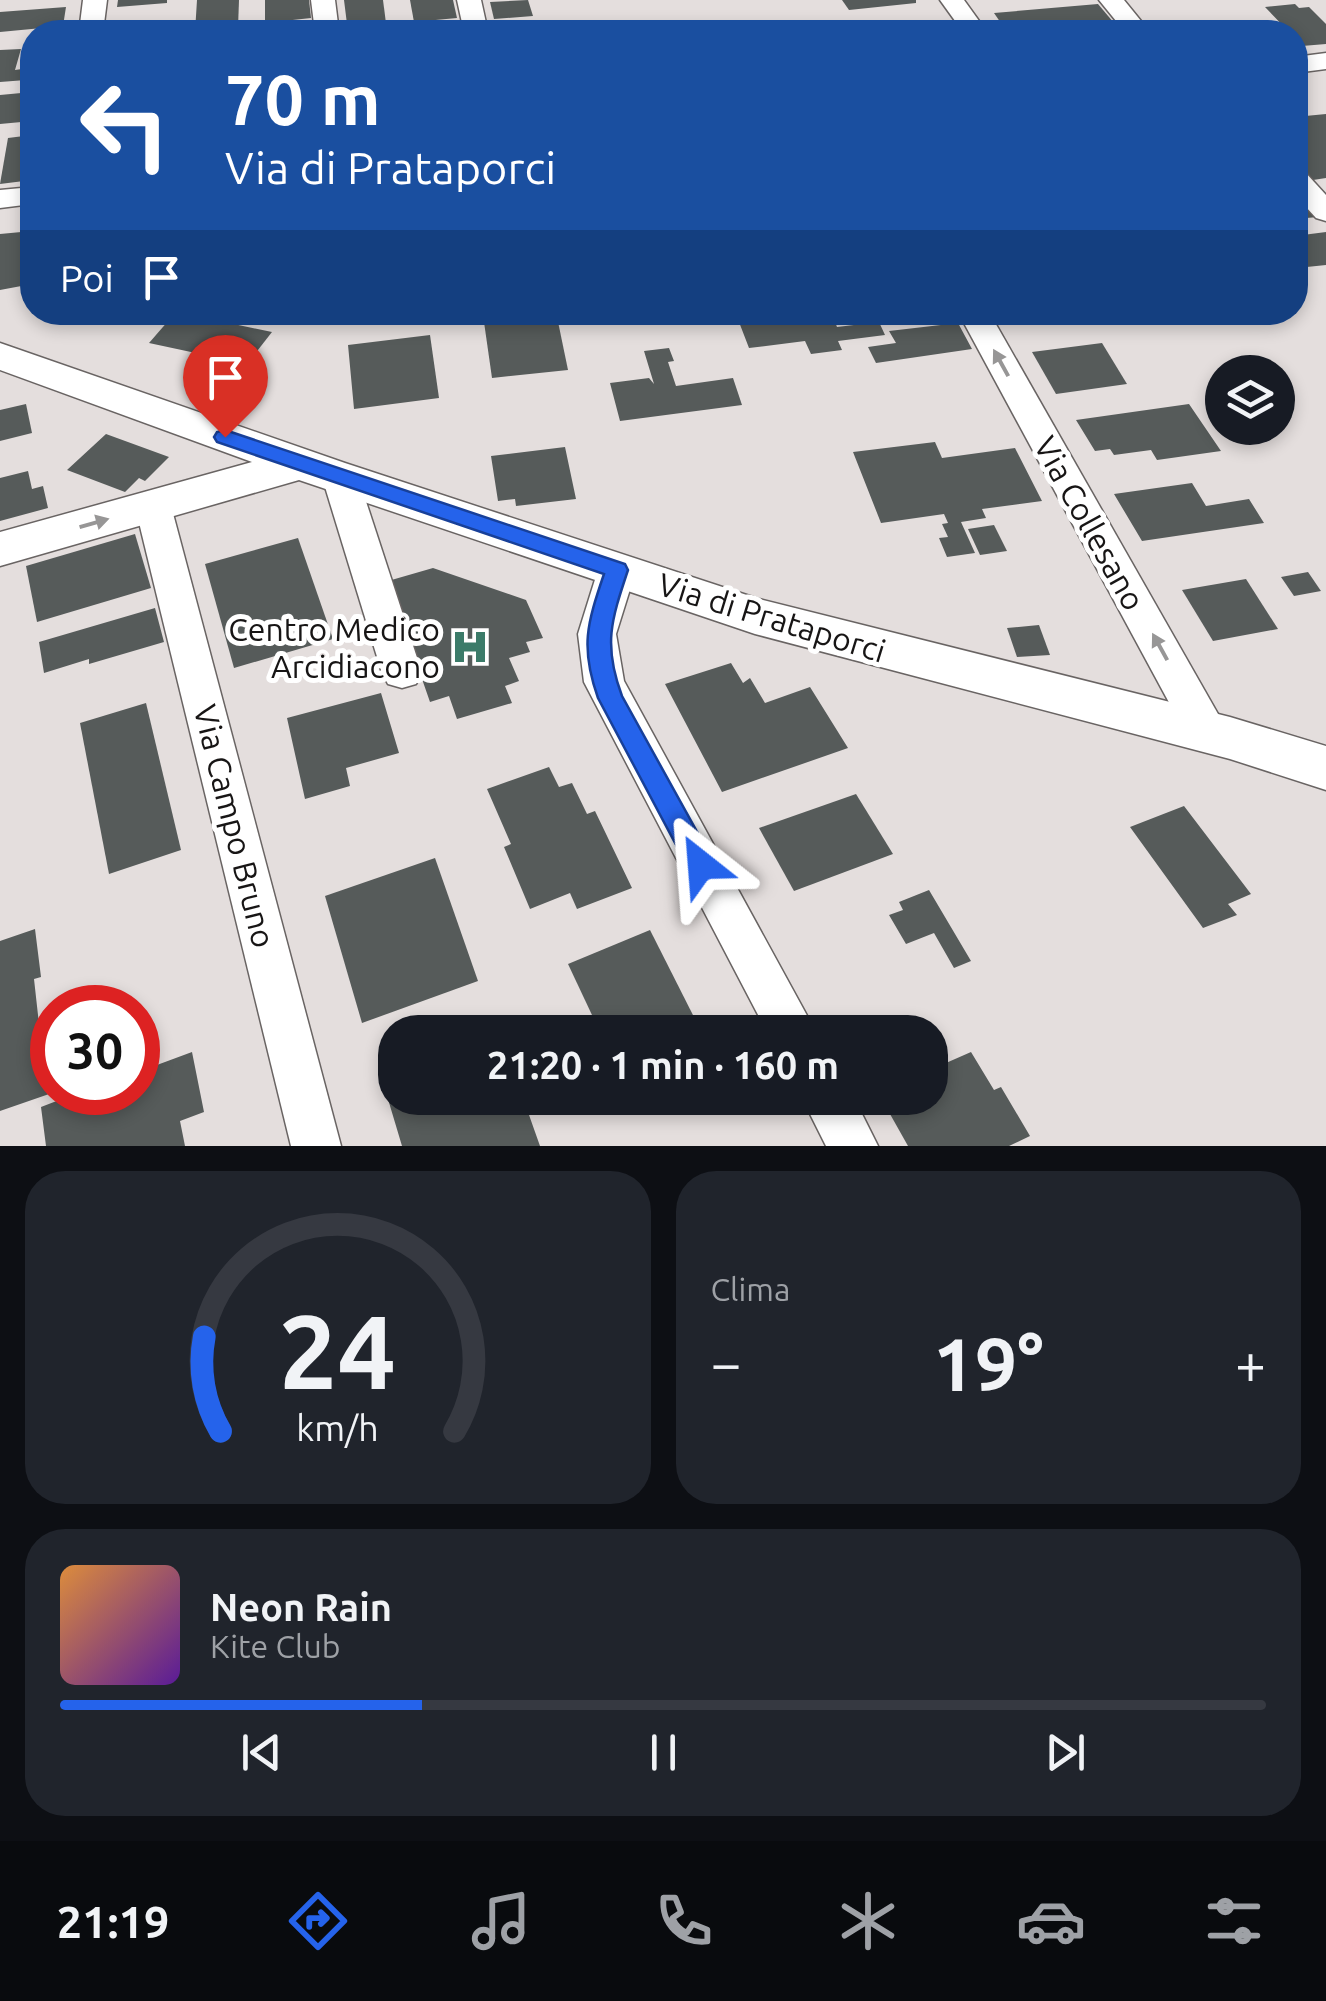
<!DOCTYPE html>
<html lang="it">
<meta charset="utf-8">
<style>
:root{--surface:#171b24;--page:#20242c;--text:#f1f3f6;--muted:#9ea1a6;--line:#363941;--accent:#2563eb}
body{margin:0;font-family:Ubuntu,sans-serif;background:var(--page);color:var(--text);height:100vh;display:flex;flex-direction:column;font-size:38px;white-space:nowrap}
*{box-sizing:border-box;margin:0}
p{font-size:32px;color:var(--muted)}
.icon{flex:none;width:55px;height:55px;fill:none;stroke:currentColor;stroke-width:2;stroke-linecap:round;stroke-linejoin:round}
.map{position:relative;height:1146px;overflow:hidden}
.drawer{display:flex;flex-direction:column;gap:25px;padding:25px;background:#0d0f14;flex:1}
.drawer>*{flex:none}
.hud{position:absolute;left:20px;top:20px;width:1288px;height:305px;border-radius:40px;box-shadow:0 5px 15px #0003;background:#1a4fa0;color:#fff;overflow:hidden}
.tools{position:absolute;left:1205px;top:355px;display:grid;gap:20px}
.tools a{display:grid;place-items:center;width:90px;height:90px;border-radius:50%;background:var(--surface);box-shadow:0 5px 15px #0003;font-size:50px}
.speed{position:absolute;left:30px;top:985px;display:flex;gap:20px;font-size:50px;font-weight:700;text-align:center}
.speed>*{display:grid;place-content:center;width:130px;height:130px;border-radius:50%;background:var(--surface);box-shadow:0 5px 15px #0003;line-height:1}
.speed .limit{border:15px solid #d22;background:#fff;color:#111}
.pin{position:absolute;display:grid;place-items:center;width:85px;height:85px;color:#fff;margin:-102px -42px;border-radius:50% 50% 50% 0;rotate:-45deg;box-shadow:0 0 10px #0007}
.pin .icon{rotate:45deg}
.me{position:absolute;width:110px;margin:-55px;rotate:332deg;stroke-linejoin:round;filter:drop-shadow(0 0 8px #0008)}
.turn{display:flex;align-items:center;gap:35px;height:210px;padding:0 40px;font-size:45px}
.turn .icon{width:130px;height:130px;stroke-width:2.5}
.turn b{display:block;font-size:70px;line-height:85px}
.then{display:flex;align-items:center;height:95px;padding:0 40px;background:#0003;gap:20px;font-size:38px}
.big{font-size:75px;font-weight:700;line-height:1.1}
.drawer .card{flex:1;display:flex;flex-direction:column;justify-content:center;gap:15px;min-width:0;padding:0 35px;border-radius:40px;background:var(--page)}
.drawer .dial{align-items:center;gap:0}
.dial svg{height:260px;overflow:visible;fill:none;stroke:var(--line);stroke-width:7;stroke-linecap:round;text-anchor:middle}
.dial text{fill:var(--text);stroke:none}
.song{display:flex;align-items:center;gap:30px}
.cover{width:120px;height:120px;border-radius:15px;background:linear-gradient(135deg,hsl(30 70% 55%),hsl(270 70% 35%))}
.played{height:10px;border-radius:5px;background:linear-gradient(90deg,var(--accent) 30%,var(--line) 30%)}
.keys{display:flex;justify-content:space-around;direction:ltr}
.heat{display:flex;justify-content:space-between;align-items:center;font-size:55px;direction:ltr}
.drawer .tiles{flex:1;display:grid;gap:25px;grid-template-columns:1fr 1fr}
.card:last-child{grid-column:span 2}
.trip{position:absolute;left:378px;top:1015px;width:570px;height:100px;border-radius:40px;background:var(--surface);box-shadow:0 5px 15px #0003;font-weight:700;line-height:100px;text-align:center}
.dock{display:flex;height:160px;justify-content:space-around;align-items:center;background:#090b0e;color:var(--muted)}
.dock .icon{width:70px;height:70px}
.dock .on{color:var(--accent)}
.dock b{font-size:45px;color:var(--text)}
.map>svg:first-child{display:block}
.building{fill:#565b5a}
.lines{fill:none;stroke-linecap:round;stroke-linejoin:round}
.minor-casing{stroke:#696463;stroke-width:3}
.tertiary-casing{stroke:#696463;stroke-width:3}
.minor{fill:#fff;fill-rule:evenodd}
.tertiary{fill:#fff;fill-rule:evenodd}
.oneway{fill:#979696}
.route{fill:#2563eb;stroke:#184099;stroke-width:2.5}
.labels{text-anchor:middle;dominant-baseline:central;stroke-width:10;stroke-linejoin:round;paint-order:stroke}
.street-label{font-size:32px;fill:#171515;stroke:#fff}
.poi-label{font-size:32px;fill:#171515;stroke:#fff;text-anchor:end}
</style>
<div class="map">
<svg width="1326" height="1146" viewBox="0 0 1326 1146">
<rect width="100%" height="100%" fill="#e4dedd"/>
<g class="building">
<path d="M118 0H167V3L117 7Z"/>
<path d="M197 0H239L238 28 195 32Z"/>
<path d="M265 0H309L311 18 265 23Z"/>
<path d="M344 0H383L387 31 348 32Z"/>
<path d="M410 0H453L457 18 414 22Z"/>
<path d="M528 0 533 16 494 19 490 2Z"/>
<path d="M842 0H916V3L849 10Z"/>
<path d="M1098 4 1114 23 1007 32 994 13Z"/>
<path d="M1295 4 1299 8 1309 7 1326 24V44L1302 46 1295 32H1289L1265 7Z"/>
<path d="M66 7 63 26 0 32V12Z"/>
<path d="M164 22V32H117L118 26Z"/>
<path d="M915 25 920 32H866V30Z"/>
<path d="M21 49 15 70 29 68 26 80 0 82V50Z"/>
<path d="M32 92V121L0 124V95Z"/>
<path d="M1326 114V178L1313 180 1295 159V117Z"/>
<path d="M32 135V180L0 184 8 138Z"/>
<path d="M1295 188 1318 217 1295 219Z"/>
<path d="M32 231V284L0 290V234Z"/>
<path d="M1326 232V265L1297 268 1307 280 1295 282V236Z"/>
<path d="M176 312H177L272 332 247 364 149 343Z"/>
<path d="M329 312H398L399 315 329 323Z"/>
<path d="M488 312H556L568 370 492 378 483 315Z"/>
<path d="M793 312H831L837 327 879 322 885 335 838 341 842 350 811 354 805 341 749 348 739 322 794 315Z"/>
<path d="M958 323 972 349 876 363 868 347 896 343 889 331Z"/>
<path d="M430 335 439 398 354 409 348 345Z"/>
<path d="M1102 343 1127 384 1056 394 1032 352Z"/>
<path d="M669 348 674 361 668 362 676 386 733 378 742 405 620 421 610 383 649 378 654 384 644 351Z"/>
<path d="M26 404 32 433 0 441V410Z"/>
<path d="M1189 404 1221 451 1157 460 1151 450 1114 455 1110 449 1095 451 1076 420Z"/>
<path d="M106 434 169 457 145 481 139 478 125 492 67 470Z"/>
<path d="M935 442 942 458 1015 448 1042 501 982 509 986 518 961 522 975 553 947 557 939 538 948 537 942 524 948 523 944 514 881 523 853 452Z"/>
<path d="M565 447 576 499 516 506 515 499 498 501 491 456Z"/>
<path d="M28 471 32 489 43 486 48 508 0 521V478Z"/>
<path d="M1192 483 1206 506 1249 499 1264 523 1142 541 1114 494Z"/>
<path d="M994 525 1007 551 980 555 968 529Z"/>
<path d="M135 534 151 588 37 622 26 566Z"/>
<path d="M298 538 333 639 234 668 205 564Z"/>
<path d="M433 568 526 600 543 638 526 642 530 652 509 658 519 681 505 686 512 703 457 719 449 696 430 702 388 581Z"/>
<path d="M1308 572 1321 591 1294 596 1281 577Z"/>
<path d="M1246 579 1278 629 1213 641 1182 590Z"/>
<path d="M155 608 164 642 89 664V659L44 673 39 642Z"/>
<path d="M1039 625 1050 655 1017 657 1007 628Z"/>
<path d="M731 663 743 683 750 678 765 703 810 687 848 748 722 792 665 684Z"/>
<path d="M381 693 399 753 346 768 350 786 305 799 287 718Z"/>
<path d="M146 703 181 850 109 874 80 723Z"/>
<path d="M549 767 559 787 572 783 587 814 595 811 632 888 577 909 570 893 530 909 504 847 511 844 487 789Z"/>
<path d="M856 794 893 854 794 891 759 828Z"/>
<path d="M1184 806 1251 894 1228 904 1237 915 1203 928 1130 827Z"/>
<path d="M435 858 478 981 362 1023 325 896Z"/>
<path d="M929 890 971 961 954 968 934 933 906 944 889 915 903 910 899 902Z"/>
<path d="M35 929 41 977 34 979 41 1042 51 1039 52 1093 0 1111V941Z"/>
<path d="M650 930 699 1027 687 1032H600L568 964Z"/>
<path d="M192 1052 204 1112 180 1121 185 1146H46L41 1107 80 1092H138V1072Z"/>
<path d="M971 1052 994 1090 1001 1087 1030 1136 1009 1146H908L881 1098H930V1070Z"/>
<path d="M395 1063V1098H523L540 1146H402L379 1069Z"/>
</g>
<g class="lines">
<g class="minor-casing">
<g id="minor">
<path d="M83 0H107L103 32H79Z"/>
<path d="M311 0H335L339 32H315Z"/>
<path d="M457 0H481L488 32H464Z"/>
<path d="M940 0H964L987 32H963Z"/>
<path d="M1099 0H1124L1150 32H1125Z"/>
<path d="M1326 53V69L1295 73V57Z"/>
<path d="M1295 170 1305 172 1326 195V221L1316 218 1295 195Z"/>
<path d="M32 187V204L0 208V190Z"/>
<path d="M958 312H989L1222 721 1228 733 1222 745 1207 750 1192 745Z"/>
<path d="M340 465 352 468 358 477 422 673 416 684 402 688 388 684 382 673 322 477 328 468Z"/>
<path d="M153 493 166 497 171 506 341 1146H291L135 506 140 497Z"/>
<path d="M617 556 630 560 636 570 616 634 624 681 816 1032H767L584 682 578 634 598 570 604 560Z"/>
<path d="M802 1098H854L878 1146H826Z"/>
</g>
</g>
<g class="tertiary-casing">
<path id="tertiary" d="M0 343 345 463 759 599 1230 717 1326 746V790L1230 759 755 634 299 480 0 566V532L252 462 0 370Z"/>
</g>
<use href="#minor" class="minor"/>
<use href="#tertiary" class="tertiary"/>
</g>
<defs><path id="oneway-solid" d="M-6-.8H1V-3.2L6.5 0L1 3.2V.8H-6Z" transform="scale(2.5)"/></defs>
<g class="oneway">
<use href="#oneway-solid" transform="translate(1001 363) rotate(-119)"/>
<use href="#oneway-solid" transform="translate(94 523) rotate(-16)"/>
<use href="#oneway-solid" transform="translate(1160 647) rotate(-119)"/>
</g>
<path class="route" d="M225 430 625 564 628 570C611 621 603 645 622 696L711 857 714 865 711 873 701 877 691 873 598 698C580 647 587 624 604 574L217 442 214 437 217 432Z"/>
<defs>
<g id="hospital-bare" transform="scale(3)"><path d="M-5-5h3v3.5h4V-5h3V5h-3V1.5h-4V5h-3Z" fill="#3b7b69" stroke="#fff" stroke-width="2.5" paint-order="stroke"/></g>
</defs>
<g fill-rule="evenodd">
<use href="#hospital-bare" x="470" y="647"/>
</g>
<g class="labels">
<g class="street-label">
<text transform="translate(1090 523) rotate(61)">Via Collesano</text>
<text transform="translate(772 617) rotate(17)">Via di Prataporci</text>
<text transform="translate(235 826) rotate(76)">Via Campo Bruno</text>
</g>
<g class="poi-label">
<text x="440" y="629">Centro Medico<tspan x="440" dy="37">Arcidiacono</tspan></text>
</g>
</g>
</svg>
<div class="tools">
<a><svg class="icon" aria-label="layers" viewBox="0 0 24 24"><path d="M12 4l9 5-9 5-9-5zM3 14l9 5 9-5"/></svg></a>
</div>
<div class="speed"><div class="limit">30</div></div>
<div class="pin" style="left:225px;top:437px;background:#d93025"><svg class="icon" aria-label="arrive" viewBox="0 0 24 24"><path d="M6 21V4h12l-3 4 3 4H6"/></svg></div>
<svg class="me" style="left:701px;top:865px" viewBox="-20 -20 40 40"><path d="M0-17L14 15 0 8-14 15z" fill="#2563eb" stroke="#fff" stroke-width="4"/></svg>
<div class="trip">21:20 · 1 min · 160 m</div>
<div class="hud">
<div class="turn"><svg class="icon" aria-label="left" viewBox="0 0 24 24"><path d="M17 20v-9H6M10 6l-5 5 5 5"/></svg><div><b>70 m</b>Via di Prataporci</div></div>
<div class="then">Poi<svg class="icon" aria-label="arrive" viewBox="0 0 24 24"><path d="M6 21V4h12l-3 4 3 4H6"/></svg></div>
</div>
</div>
<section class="drawer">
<div class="tiles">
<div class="card dial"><svg viewBox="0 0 100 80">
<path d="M14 69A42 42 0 1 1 86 69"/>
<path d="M14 69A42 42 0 0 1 9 40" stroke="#2563eb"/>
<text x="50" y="56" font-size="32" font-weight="700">24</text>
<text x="50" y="72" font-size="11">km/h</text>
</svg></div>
<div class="card"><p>Clima</p>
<div class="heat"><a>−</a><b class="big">19°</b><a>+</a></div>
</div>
<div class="card">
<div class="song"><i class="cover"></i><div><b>Neon Rain</b><p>Kite Club</p></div></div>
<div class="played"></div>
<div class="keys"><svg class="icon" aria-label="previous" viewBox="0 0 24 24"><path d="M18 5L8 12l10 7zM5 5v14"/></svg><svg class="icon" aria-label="pause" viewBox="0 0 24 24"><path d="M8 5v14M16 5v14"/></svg><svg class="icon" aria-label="next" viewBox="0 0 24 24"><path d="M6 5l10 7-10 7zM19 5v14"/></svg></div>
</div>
</div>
</section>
<nav class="dock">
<b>21:19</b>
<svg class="icon on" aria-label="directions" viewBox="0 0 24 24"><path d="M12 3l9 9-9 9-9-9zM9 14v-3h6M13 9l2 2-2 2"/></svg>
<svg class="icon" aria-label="music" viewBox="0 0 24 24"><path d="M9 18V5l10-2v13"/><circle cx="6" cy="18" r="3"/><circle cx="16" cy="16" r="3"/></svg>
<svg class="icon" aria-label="phone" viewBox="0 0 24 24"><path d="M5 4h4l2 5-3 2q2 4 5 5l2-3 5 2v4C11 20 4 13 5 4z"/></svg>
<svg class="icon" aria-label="climate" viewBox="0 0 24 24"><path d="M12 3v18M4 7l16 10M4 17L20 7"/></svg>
<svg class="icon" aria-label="car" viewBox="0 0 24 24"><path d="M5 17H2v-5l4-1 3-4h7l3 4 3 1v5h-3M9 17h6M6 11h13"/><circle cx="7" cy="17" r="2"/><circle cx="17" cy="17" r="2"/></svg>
<svg class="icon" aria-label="filters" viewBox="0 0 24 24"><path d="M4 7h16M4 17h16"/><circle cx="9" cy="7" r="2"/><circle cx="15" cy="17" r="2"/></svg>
</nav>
